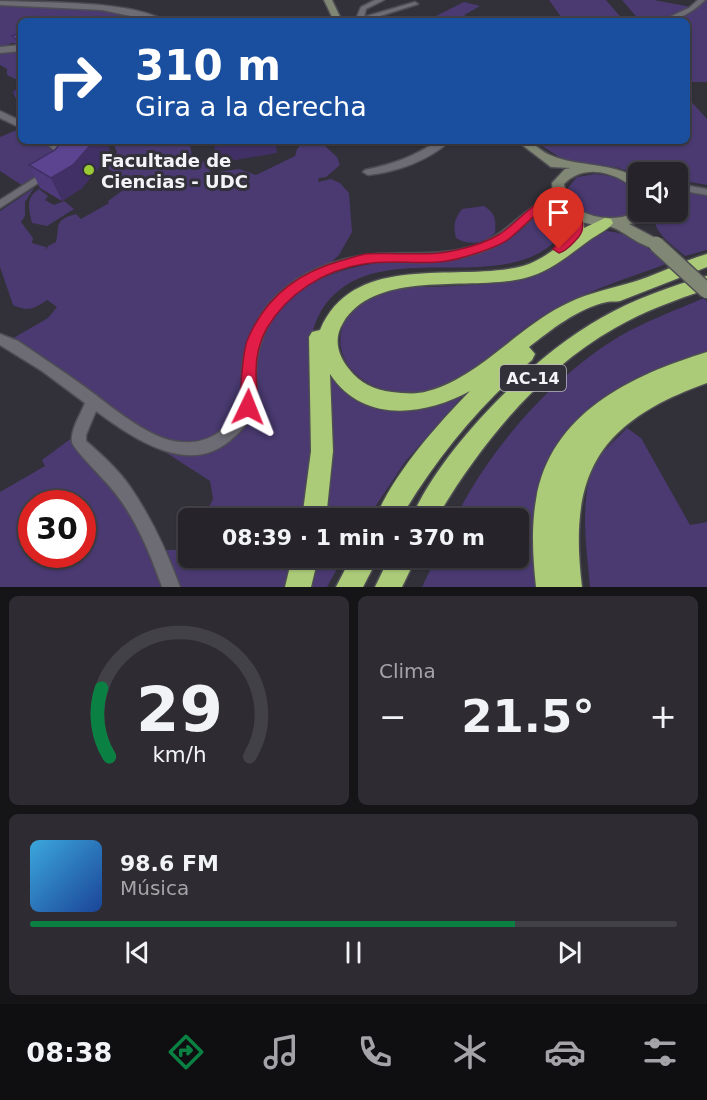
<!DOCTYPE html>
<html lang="es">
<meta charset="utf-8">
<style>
:root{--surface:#26242a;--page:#2e2c32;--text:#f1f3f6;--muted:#a4a4a8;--line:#424147;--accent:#0b8043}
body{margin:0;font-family:"DejaVu Sans",sans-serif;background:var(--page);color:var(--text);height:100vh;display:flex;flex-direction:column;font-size:22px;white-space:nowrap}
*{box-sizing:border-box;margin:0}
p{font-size:20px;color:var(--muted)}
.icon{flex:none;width:33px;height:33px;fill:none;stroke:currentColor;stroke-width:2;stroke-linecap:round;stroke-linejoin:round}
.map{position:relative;height:587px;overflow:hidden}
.side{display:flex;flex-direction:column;gap:9px;padding:9px;background:#151417;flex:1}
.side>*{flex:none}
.guide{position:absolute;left:18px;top:18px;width:672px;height:126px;border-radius:9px;box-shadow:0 2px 4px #0004,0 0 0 2px var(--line);background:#1a4fa0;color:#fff;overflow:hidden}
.buttons{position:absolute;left:628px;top:162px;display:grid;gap:12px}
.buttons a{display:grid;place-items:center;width:60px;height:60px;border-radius:9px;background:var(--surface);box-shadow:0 2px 4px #0004,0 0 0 2px var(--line);font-size:30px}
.speed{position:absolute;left:18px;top:490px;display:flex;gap:12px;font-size:30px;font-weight:700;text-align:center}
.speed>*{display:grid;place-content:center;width:78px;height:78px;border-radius:50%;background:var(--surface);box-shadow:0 2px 4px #0004,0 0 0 2px var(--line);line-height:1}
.speed .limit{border:9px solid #d22;background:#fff;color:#111}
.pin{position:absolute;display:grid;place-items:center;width:51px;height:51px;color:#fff;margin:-62px -26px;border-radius:50% 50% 50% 0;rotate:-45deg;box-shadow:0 0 6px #0007}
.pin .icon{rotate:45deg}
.me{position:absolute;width:66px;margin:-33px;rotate:2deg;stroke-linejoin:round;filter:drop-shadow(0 0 4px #0008)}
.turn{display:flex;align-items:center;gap:21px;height:126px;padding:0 18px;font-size:27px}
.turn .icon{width:78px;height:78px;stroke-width:2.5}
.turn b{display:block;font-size:42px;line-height:51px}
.big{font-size:45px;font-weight:600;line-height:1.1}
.side .widget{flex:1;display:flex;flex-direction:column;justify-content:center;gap:9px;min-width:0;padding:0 21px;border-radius:9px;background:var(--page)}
.side .dial{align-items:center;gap:0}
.dial svg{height:156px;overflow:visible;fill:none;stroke:var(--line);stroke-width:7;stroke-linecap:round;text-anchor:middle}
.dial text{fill:var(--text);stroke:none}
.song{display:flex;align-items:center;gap:18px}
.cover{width:72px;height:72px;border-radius:9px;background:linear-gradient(135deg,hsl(200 70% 55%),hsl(220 70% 35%))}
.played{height:6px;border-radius:3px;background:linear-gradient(90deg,var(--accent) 75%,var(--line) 75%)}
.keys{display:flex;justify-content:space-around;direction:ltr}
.heat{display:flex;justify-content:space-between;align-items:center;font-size:33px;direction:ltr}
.side .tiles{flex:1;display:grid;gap:9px;grid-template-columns:1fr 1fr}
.widget:last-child{grid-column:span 2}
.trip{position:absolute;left:178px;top:508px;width:351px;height:60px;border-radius:9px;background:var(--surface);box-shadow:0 2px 4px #0004,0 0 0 2px var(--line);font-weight:600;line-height:60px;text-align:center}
.tab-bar{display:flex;height:96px;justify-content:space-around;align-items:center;background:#0f0e11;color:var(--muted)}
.tab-bar .icon{width:42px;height:42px}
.tab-bar .active{color:var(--accent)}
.tab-bar b{font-size:27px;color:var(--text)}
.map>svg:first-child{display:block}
.green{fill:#4a3a71;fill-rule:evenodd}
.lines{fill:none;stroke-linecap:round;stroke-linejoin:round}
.minor-casing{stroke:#4e4d53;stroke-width:3}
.tertiary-casing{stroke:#4e4d53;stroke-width:3}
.secondary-casing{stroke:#4e4d53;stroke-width:3}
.motorway-casing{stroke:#4e4d53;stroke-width:3}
.minor{fill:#6d6b74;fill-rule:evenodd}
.tertiary{fill:#6d6b74;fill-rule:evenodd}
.secondary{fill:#808875;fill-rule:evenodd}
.motorway{fill:#abcb78;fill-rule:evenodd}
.secondary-bridge-casing{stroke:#4e4d53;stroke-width:18;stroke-linecap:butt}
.secondary-bridge{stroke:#808875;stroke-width:15}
.wall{fill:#4f3a7c}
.shaded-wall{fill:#403065}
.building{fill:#5c4490;stroke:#403065;stroke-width:1.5}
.route{fill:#e11d48;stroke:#92132f;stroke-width:1.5}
.poi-dot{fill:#9acb34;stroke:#323038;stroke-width:2}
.labels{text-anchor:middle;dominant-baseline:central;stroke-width:6;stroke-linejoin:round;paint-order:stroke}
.shield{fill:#323038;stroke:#bab8be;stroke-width:1.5}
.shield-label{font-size:16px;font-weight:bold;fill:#f4f3f8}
.poi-label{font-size:18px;font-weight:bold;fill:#f4f3f8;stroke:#323038;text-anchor:start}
</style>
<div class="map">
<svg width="707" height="587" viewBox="0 0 707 587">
<rect width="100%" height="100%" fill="#323038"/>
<g class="green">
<path d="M0 0 137 11 169 21H156L135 16 125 21H21V43H12L0 48Z"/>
<path d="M549 0H606L623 20 564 21Z"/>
<path d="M622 0H654L691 7 707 0V82H687V21H640Z"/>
<path d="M464 2 480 6 464 15 476 21H426Z"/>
<path d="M9 51H21V82L7 75V69L0 65V54Z"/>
<path d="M687 97 707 119V185L678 180V172L639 174 615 167 576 163 561 158 534 141H687Z"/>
<path d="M17 130 21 132V141C32 141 38 146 49 146L56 153 41 175 23 186 0 171V137Z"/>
<path d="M112 141H190L192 160 196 163 206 161 211 173 239 169 256 175 295 156 297 149 303 142 323 141 325 146 337 157 340 165 326 177 319 178 318 182 331 179 340 183 349 193 352 232 339 255 306 286C336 270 365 263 399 261 413 259 427 263 441 262 460 260 481 254 499 245 518 236 533 218 549 204L558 203 568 214 570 222C518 314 368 220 318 317 300 353 315 423 312 466 310 483 304 502 300 519H203L213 499 210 481 38 370 3 344 48 318 57 307 47 300C34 309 28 312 13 305L0 267V211L34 188 25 202V216L21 222 33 238 32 243 46 247V250L48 246 56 242C60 226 53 220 76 214L81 219 109 203 108 201 133 183 108 169 117 152Z"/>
<path d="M595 174C618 176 642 183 638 210 619 226 569 219 568 188L577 177Z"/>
<path d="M39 189 48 196 45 200 54 205 64 201 74 209 47 226 32 223C29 209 25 198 39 189Z"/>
<path d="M678 191 707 196V250L685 256C673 245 649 231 656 212H678Z"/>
<path d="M484 206C496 214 496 220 495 233 483 244 470 246 456 238 453 226 454 219 462 209Z"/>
<path d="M606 231C632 233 648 246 666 264 623 280 579 293 541 317 515 333 494 356 469 374 445 391 401 399 374 386 323 361 333 307 384 290 398 286 415 287 429 287 463 286 496 285 528 276 541 272 555 266 566 259 579 249 590 236 606 231Z"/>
<path d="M704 298 707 301V353L636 378 605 396 579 420 538 587H422L436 558H519V519H455C489 449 553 376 620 336 646 321 676 310 704 298Z"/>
<path d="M324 362 413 410 439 404 466 392 405 462 367 519H322Z"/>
<path d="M627 428 641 438 690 525 707 522V587H590C587 550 577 492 598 459 605 448 618 438 627 428Z"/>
<path d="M82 437 96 455 114 466 135 495 162 550H181L189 540V558H292L284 587H0V492L45 466 42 460 69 440ZM32 504H82V555H32Z"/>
<path d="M314 558H343L327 587H307Z"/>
</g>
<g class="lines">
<g class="minor-casing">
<g id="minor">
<path d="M375 0H384L366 9 364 17 415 2 418 4 364 21H352L356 19 361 7Z"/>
<path d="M698 0H705C694 11 678 21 661 21L689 8Z"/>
<path d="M0 1C41 3 131 0 165 21H154L102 10 0 5Z"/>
<path d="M0 111 21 121V128L0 118Z"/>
<path d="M44 141H55C63 147 69 154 64 163H58L56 152Z"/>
<path d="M438 141H450C428 161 396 172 368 175L363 172 365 170C397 163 410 158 438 141Z"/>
<path d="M49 169 52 170V174L0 208V200Z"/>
<path d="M678 184 707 189V195L678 190Z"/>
<path d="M559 194 564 197 563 199C532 211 515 241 483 251 469 256 454 260 439 261 413 264 387 259 362 263 341 267 320 277 303 287 275 304 256 340 256 372 255 384 259 396 255 408 251 420 243 429 234 437 191 479 134 439 96 411L86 435V441C102 455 119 470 131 488 152 519 167 552 180 587H162C150 553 135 516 111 488 104 479 73 449 72 442 70 430 81 414 85 403L42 371 0 345V334L18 341C40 356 63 371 85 387 111 406 139 431 169 440 189 445 209 442 224 428 232 421 240 413 242 403 245 392 242 382 242 371 244 339 262 305 288 286 311 267 347 256 376 254 409 252 439 256 471 247 509 236 524 204 559 194Z"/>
</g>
</g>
<g class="tertiary-casing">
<path id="tertiary" d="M21 45V51L0 53V47Z"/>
</g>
<g class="secondary-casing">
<g id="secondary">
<path d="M324 0H332L342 21H334Z"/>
<path d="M517 141C538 141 534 148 550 155 579 168 613 161 639 180V190C632 188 628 183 622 180 603 170 581 167 564 184 567 212 596 221 622 217 628 216 633 211 639 210 641 210 648 212 651 212L639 222 629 224 661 241 663 244 661 247C646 252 627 233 614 228 607 225 598 226 590 224 568 219 553 206 552 183L565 169 571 168 551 167Z"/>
</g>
</g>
<g class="motorway-casing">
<g id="motorway">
<path d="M570 205 576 206 583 219 584 228 605 218 611 219 613 223C608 230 598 234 591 239 570 254 552 271 525 278 471 292 376 268 343 323 333 339 338 355 349 369 360 383 374 390 392 392 403 393 416 395 428 391 479 377 515 330 562 306 582 295 604 290 626 284 654 277 679 262 707 254V267L620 301C615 302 612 301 607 302 578 308 551 330 529 347L535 354 532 360C479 406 436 458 400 519H375C394 473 436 426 470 391 424 416 363 424 330 374L333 451 326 519H302L311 451 309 337 312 332 320 330C354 250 457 283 523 266 537 262 548 254 559 246L558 243C566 230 572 225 562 210Z"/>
<path d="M707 276V289C676 300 644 311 615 328 540 370 479 446 436 519H411C441 448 534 355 601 318 634 299 671 286 707 276Z"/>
<path d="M707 352V383C598 422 568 474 582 587H536C533 558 531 529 536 500 550 413 632 375 707 352Z"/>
<path d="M292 558H318L311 587H285Z"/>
<path d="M351 558H378L363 587H336Z"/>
<path d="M389 558H416L402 587H375Z"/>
</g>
</g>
<use href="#minor" class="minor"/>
<use href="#tertiary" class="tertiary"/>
<use href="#secondary" class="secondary"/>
<use href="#motorway" class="motorway"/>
<g class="secondary-bridge-casing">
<path id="secondary-bridge" d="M656 244 707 291"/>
</g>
<use href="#secondary-bridge" class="secondary-bridge"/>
</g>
<g class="wall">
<path d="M21 33V57L12 36Z"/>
<path d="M21 87V110L13 92Z"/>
<path d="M55 150 111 153 82 188 62 201 40 188 29 165Z"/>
</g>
<g class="shaded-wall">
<path d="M94 141H107L111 153 82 188 62 201 51 178Z"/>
<path d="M213 141H276L277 153 218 163Z"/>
</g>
<g class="building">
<path d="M21 33V44L12 36Z"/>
<path d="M21 87V96L13 92Z"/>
<path d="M62 141H94L73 165 51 178 29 165 55 150Z"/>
</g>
<path class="route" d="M559 194 563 195C576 209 593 224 575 241 570 246 566 251 559 253L553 249C570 224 581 232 557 202 539 208 525 226 510 238 499 247 478 253 464 257 431 268 396 258 364 264 324 270 288 293 267 328 260 340 256 357 256 372 256 385 260 399 254 412L248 414 243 412C238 402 243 353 247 341 264 299 297 273 340 261 349 259 358 255 366 254 397 252 428 257 457 250 470 247 489 241 500 234 522 219 532 201 559 194Z"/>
<circle class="poi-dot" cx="89" cy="170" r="6"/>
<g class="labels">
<rect class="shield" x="500" y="365" width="66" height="26" rx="4.5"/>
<g class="shield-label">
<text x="533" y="378">AC-14</text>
</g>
<g class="poi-label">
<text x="101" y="160">Facultade de<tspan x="101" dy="21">Ciencias - UDC</tspan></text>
</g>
</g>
</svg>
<div class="buttons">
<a><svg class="icon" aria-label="sound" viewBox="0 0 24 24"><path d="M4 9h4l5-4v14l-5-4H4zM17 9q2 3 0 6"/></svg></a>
</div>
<div class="speed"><div class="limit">30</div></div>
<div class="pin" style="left:559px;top:249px;background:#d93025"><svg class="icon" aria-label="arrive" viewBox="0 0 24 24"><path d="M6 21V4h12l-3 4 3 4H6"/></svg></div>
<svg class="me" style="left:248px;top:407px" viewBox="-20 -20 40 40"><path d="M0-17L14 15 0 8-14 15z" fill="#e11d48" stroke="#fff" stroke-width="4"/></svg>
<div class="trip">08:39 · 1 min · 370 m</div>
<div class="guide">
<div class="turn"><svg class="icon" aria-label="right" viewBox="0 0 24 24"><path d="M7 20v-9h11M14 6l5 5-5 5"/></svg><div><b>310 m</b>Gira a la derecha</div></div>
</div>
</div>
<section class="side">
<div class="tiles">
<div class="widget dial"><svg viewBox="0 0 100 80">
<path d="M14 69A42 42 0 1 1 86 69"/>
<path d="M14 69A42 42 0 0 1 10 34" stroke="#0b8043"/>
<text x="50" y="56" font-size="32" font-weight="700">29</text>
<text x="50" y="72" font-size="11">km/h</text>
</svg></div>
<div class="widget"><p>Clima</p>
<div class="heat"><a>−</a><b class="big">21.5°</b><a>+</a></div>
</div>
<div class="widget">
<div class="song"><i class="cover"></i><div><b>98.6 FM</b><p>Música</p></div></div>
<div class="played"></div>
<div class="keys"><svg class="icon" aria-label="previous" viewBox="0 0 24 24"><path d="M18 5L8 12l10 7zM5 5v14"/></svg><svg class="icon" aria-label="pause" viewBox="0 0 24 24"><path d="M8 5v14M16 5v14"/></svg><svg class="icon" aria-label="next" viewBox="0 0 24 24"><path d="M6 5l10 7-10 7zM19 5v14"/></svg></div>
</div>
</div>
</section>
<nav class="tab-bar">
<b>08:38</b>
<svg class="icon active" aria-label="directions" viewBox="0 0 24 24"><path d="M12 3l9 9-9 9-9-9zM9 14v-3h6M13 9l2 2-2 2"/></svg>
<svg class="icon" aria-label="music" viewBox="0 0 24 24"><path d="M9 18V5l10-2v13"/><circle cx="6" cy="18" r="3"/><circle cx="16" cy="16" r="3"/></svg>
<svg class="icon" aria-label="phone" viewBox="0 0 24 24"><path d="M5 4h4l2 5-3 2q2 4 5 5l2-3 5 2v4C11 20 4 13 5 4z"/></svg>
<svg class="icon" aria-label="climate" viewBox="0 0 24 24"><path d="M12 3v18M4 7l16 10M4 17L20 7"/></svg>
<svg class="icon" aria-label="car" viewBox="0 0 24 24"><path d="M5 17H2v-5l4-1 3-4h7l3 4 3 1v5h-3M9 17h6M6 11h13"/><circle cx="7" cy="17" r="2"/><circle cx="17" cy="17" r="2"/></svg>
<svg class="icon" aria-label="filters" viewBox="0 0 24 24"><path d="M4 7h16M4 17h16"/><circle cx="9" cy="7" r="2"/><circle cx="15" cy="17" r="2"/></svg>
</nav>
